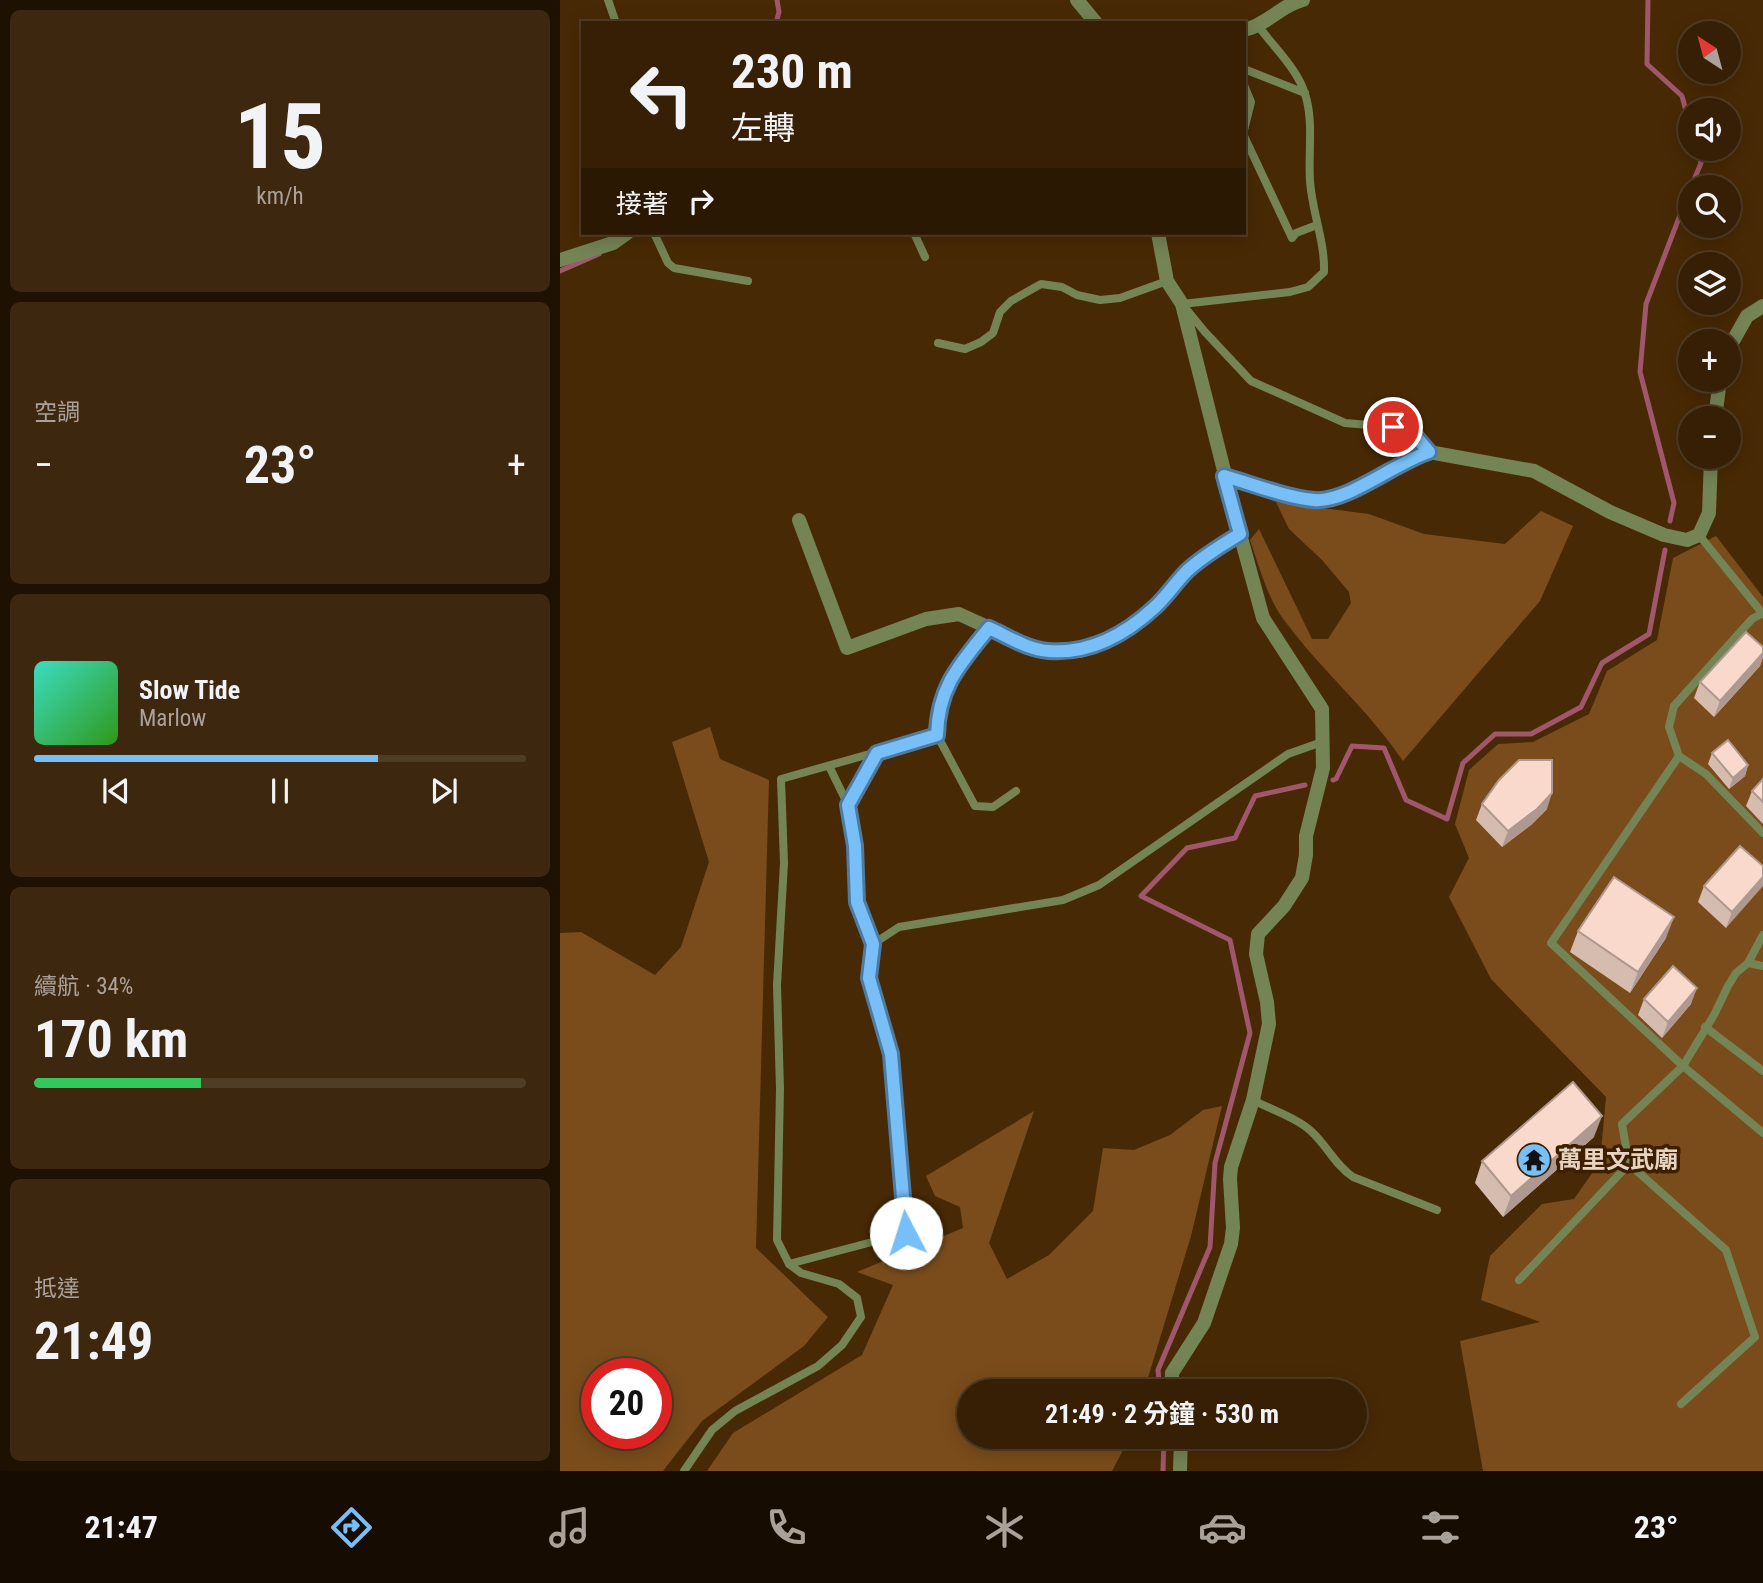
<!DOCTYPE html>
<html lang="zh-TW">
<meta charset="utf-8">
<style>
:root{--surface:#361f04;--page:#3d270e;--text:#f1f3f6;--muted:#aaa29a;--line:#503d26;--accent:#78bff8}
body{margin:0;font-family:"Roboto Condensed","Noto Sans TC",sans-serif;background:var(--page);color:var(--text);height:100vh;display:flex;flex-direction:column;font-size:26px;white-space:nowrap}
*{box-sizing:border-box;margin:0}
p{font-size:23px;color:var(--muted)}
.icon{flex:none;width:38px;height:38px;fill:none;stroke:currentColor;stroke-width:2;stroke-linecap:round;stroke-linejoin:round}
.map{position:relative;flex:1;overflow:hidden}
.sheet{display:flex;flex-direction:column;gap:10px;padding:10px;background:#1e1102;width:560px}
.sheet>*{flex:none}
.guide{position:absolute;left:21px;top:21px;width:665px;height:214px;border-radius:0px;box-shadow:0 4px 18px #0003,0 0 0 2px var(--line);background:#361f04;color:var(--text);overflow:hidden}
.needle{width:46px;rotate:324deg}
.tools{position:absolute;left:1118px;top:21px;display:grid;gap:14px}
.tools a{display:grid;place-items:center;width:63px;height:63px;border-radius:50%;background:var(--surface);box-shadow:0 4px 18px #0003,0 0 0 2px var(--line);font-size:35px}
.speed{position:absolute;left:21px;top:1358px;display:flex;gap:14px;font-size:35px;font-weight:700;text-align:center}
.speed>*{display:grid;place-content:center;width:91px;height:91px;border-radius:50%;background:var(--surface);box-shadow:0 4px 18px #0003,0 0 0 2px var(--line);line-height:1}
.speed .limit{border:10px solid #d22;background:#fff;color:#111}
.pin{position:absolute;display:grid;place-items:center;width:60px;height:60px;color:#fff;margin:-30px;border:4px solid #fff;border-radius:50%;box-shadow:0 2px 7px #0007}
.me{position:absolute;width:77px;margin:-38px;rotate:355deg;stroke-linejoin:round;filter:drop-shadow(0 0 5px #0008)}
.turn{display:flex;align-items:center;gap:24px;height:147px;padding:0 35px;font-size:32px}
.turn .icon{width:91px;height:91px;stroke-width:2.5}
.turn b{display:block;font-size:49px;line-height:60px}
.then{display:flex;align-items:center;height:66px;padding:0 35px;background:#0003;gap:14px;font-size:26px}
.big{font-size:52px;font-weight:700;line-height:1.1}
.sheet .card{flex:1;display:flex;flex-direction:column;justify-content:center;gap:10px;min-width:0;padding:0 24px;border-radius:10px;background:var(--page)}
.sheet .dial{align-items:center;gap:0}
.dial b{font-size:91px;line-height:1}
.song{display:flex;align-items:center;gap:21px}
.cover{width:84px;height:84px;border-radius:10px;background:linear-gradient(135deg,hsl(170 70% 55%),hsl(110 70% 35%))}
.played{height:7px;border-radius:4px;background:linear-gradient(90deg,var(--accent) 70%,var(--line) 70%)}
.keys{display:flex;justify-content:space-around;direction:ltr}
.heat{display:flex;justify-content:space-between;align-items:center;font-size:38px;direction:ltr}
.charge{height:10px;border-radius:5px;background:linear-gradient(90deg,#34c759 34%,var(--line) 0)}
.trip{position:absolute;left:397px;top:1379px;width:410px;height:70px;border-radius:35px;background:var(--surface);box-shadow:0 4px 18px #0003,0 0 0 2px var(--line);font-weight:700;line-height:70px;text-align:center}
.tabs{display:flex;height:112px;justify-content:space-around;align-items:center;background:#160c02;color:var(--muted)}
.tabs .icon{width:49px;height:49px}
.tabs .selected{color:var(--accent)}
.tabs b{font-size:32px;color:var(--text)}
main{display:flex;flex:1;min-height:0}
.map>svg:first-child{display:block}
.green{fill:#7a4c1b;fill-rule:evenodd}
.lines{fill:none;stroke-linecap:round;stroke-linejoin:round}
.stream{stroke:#a0576b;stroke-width:5}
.lane{stroke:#748455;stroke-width:8}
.street{stroke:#748455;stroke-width:14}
.wall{fill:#d6bbaf}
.shaded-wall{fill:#ae988f}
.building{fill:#f9d9cc;stroke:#ae988f;stroke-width:2}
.route-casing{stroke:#4e7ca1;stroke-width:18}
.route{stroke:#78bff8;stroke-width:12}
.labels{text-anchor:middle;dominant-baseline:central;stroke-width:7;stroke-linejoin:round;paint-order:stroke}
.poi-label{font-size:24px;font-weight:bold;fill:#e7d3c1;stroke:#3d1f00;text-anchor:start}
</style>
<main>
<section class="sheet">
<div class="card dial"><b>15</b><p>km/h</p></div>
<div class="card"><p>空調</p>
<div class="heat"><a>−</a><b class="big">23°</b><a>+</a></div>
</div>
<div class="card">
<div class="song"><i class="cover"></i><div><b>Slow Tide</b><p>Marlow</p></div></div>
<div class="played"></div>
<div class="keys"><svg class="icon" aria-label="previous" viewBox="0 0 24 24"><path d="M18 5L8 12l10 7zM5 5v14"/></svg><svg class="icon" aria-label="pause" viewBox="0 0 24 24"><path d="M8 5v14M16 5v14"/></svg><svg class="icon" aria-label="next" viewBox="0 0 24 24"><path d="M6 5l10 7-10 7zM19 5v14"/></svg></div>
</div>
<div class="card"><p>續航 · 34%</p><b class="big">170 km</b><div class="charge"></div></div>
<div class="card"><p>抵達</p><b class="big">21:49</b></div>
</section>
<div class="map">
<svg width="1203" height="1471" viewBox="0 0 1203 1471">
<rect width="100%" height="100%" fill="#482905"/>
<g class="green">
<path d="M716 502 809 514 864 534 945 544 981 511 1013 526 980 601 843 761C808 709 760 669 724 620 707 597 699 566 690 540L699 529 752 639H768L791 603 789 592 762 560 729 529Z"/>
<path d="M1156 536 1203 597V1471H923L900 1341 980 1322 921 1300 930 1256 982 1204 1014 1199 1040 1162 1046 1097 931 979 889 897 909 858 895 824 909 770 938 744 973 742 1029 714 1047 671 1097 640 1113 558Z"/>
<path d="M150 727 160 759 209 780 196 1248 268 1317 244 1346 142 1421 103 1471H0V933L21 932 95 975 121 947 149 862 112 742ZM37 1374H96V1433H37Z"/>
<path d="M662 1106 631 1236 584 1391H410V1437H570L552 1471H147L173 1433 302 1355 333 1285 297 1272 403 1228 400 1207 375 1196 366 1176 474 1111 429 1243 447 1279 489 1255 533 1211 543 1148 574 1150 610 1135 643 1110Z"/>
</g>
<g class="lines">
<g class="stream">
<path d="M1088 0 1087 64 1122 96 1130 126"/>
<path d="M216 23 219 12 217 0"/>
<path d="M1131 187 1141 163 1137 149"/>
<path d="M0 271 39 254"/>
<path d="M1110 521 1114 503 1080 372 1086 304 1130 189"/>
<path d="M773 780 776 779 792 746 824 748 846 800 887 819 903 763 935 734H971L1021 707 1042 663 1089 634 1105 550"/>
<path d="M600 1391 598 1370 650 1247 655 1163 690 1033 670 940 581 896 627 848 675 838 695 796 745 785"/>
<path d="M603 1471 604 1437"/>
</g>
<g class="lane">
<path d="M48 0 56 23"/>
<path d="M699 27C714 47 738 70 745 94 754 121 748 152 750 181 752 212 765 241 764 272L748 287 730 292 622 304 645 332 691 381 785 423 833 427 852 432 869 452"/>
<path d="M684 69 745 93"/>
<path d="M684 85 691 102 684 130"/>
<path d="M684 136 732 238 736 233 757 225"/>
<path d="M94 233 108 263 114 268 188 281"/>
<path d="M354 233 365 257"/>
<path d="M378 343 405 349 421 342 433 333 440 312 451 301 481 284 502 287 517 295 540 300 560 298 607 281"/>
<path d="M1139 535 1203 614"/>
<path d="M1203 613 1192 619 1114 706 1109 727 1119 756 1146 774 1203 833"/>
<path d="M377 735 415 806 433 807 456 791"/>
<path d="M1119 756 991 943 1123 1066 1062 1124 1069 1164 1166 1250 1195 1337 1121 1404"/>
<path d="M269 766 288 805 295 846 297 902 313 944"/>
<path d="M288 805 317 753"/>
<path d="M1203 935 1188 963 1176 973 1168 986 1154 1015 1123 1066 1203 1133"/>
<path d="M1188 963 1203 966"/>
<path d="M1145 1027 1203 1071"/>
<path d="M693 1100C712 1110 737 1118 752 1132 767 1146 776 1166 793 1177L877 1210"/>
<path d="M229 1264 346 1233 331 1054 309 978 313 944 339 927 503 900 539 885 728 754 762 742"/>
<path d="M959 1280 1069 1164"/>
<path d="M124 1471 152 1430 175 1411 258 1366 282 1345 301 1317 297 1298 279 1284 241 1273 229 1264 217 1240 220 1089 217 985 224 863 221 779 377 735C378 687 400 664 429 628"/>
</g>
<g class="street">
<path d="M517 0 536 23"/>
<path d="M684 30C707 25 721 5 743 0"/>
<path d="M0 260 53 243 67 233"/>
<path d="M1169 348 1187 316 1203 306"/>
<path d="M1155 418 1160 380"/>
<path d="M664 476C693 484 724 497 754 500 787 503 836 462 869 452L974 471 1050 512 1104 535 1127 540 1139 535 1149 513 1151 457"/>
<path d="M239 520 287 648 366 619 399 614 471 647 487 651H520L554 637 595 607 627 571 645 556 680 534 622 304 607 281 598 233"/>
<path d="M612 1391V1373L644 1323 671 1244 673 1228 670 1179 671 1167 693 1100 709 1024 707 1002 696 954 698 934 724 906 742 878 746 855V836L763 768 762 709 703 618 680 534"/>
<path d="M620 1471 621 1437"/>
</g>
</g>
<g class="wall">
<path d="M1203 647V657L1200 666 1154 717 1134 698 1140 682Z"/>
<path d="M1152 753 1188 765 1185 776 1169 789 1148 764Z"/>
<path d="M1203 779V824L1186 806 1192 791Z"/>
<path d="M922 804 987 809 971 825 942 847 916 820Z"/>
<path d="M1203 866 1166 928 1138 902 1144 886Z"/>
<path d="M1018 931 1106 938 1070 993 1010 952Z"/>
<path d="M1084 999 1131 1004 1102 1038 1078 1015Z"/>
<path d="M1034 1137 943 1217 915 1183 922 1161Z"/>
</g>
<g class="shaded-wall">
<path d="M1203 653V657L1200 666 1154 717 1160 701Z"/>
<path d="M1188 765 1185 776 1169 789 1173 778Z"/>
<path d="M992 793 987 809 971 825 942 847 948 831Z"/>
<path d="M1203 877V886L1166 928 1172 912Z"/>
<path d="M1114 917 1106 938 1070 993 1078 972Z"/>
<path d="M1137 988 1131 1004 1102 1038 1108 1022Z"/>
<path d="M1042 1116 1034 1137 943 1217 951 1196Z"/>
</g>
<g class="building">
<path d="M1186 632 1203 647V653L1160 701 1140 682Z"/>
<path d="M1168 740 1188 765 1173 778 1152 753Z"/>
<path d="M959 760H992V793L977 809 948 831 922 804 939 780Z"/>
<path d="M1203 779V802L1192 791Z"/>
<path d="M1180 846 1203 866V877L1172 912 1144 886Z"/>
<path d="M1054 877 1114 917 1078 972 1018 931Z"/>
<path d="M1113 966 1137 988 1108 1022 1084 999Z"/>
<path d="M1013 1082 1042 1116 951 1196 922 1161Z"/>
</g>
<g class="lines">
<g class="route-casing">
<path id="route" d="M346 1233 331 1054 309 978 313 944 297 902 295 846 288 805 317 753 377 735C378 687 400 664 429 628 447 636 468 650 489 651 530 654 566 634 595 607 607 596 616 582 627 571 643 556 662 545 680 534L664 476C693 484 724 497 754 500 787 503 836 462 869 452L852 432 833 427"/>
</g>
<use href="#route" class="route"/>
</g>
<defs>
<g id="temple-disc" transform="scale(1.75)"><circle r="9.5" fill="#78bff8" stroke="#3d1f00"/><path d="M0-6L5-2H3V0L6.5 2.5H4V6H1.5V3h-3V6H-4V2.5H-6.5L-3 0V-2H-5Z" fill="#111"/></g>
</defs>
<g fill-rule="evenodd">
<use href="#temple-disc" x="974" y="1160"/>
</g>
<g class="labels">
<g class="poi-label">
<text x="998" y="1160">萬里文武廟</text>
</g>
</g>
</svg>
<div class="tools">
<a><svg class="needle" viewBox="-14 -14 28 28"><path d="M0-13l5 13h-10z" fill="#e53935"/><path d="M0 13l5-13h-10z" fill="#aaa29a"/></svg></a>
<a><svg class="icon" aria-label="sound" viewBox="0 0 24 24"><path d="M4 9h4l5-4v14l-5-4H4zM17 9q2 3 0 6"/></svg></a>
<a><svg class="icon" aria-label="search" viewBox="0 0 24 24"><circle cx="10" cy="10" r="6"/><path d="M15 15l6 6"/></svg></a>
<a><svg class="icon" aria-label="layers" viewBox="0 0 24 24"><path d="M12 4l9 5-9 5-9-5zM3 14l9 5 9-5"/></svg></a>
<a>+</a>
<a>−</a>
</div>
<div class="speed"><div class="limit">20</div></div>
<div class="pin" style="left:833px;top:427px;background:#d93025"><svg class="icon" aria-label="arrive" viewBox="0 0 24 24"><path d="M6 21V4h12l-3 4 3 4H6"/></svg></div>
<svg class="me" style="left:346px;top:1233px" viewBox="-20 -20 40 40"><circle r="19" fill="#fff"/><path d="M0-13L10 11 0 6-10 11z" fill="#78bff8"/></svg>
<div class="trip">21:49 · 2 分鐘 · 530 m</div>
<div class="guide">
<div class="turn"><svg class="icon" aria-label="left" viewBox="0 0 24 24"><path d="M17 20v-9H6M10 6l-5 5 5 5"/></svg><div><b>230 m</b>左轉</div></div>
<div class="then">接著<svg class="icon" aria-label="right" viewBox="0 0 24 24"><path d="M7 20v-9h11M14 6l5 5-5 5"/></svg></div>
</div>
</div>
</main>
<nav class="tabs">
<b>21:47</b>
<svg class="icon selected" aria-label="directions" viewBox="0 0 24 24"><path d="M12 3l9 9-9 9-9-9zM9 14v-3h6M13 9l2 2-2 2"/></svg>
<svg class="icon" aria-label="music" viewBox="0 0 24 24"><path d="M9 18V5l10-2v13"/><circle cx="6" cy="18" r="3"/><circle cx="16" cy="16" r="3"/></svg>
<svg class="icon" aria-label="phone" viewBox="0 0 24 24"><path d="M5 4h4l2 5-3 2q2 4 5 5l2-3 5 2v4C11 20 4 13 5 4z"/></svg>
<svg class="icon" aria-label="climate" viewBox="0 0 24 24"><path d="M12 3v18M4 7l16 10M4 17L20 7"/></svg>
<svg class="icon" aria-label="car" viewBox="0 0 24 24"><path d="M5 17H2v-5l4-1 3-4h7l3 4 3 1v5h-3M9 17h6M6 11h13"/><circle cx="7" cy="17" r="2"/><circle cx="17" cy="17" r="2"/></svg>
<svg class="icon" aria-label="filters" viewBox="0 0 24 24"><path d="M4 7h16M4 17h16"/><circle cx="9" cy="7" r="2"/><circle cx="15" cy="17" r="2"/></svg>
<b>23°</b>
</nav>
